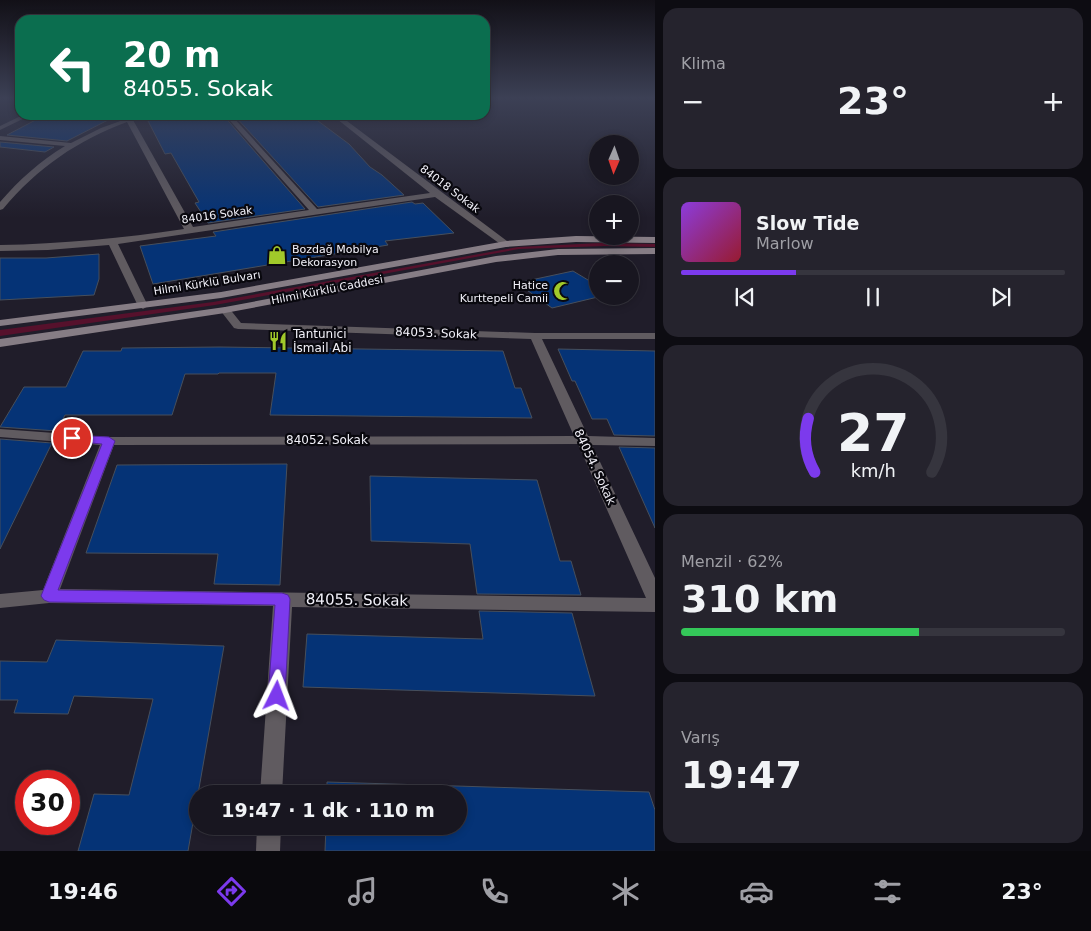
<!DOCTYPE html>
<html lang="tr">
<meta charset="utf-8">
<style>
:root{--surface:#181620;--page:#25232d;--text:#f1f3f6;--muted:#9f9fa5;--line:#36353e;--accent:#7c3aed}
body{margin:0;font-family:"DejaVu Sans",sans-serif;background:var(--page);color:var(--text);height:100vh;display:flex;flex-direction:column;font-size:19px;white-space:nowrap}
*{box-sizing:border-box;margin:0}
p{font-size:16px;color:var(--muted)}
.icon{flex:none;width:28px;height:28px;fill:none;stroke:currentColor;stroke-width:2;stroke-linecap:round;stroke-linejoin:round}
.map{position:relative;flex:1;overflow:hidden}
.drawer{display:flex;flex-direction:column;gap:8px;padding:8px;background:#0d0c12;width:436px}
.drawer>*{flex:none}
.banner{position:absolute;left:15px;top:15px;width:475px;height:105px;border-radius:15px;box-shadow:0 2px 8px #0003,0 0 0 1px var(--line);background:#0b6e4f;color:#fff;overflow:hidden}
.needle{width:32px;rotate:182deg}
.tools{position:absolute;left:589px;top:135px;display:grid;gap:10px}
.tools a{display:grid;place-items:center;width:50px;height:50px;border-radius:50%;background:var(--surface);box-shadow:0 2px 8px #0003,0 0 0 1px var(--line);font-size:25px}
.speed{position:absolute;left:15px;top:770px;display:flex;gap:10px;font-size:25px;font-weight:700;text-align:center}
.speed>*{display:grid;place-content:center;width:65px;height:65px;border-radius:50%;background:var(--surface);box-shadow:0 2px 8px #0003,0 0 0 1px var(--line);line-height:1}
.speed .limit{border:8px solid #d22;background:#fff;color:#111}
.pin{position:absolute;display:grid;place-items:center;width:42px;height:42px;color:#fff;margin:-21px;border:2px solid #fff;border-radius:50%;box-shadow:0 1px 5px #0007}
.me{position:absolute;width:55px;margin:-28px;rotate:3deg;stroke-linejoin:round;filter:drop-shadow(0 0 4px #0008)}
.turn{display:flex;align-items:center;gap:18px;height:105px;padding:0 25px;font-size:22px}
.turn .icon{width:65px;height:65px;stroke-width:2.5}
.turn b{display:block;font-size:35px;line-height:42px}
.big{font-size:38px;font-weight:700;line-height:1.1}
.drawer .widget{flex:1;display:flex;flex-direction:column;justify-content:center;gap:8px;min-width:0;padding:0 18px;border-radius:15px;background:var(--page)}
.drawer .dial{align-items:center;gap:0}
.dial svg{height:130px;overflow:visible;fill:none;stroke:var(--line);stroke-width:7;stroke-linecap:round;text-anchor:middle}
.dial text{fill:var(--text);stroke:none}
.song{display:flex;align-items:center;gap:15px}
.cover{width:60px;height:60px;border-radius:8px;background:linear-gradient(135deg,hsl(270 70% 55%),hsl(350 70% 35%))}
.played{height:5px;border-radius:2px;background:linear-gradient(90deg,var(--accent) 30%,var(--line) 30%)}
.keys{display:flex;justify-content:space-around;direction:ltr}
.heat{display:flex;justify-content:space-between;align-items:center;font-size:28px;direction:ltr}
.charge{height:8px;border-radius:4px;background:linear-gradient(90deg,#34c759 62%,var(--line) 0)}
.trip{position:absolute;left:189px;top:785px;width:278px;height:50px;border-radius:25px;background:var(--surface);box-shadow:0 2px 8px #0003,0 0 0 1px var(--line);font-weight:700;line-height:50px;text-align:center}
.menu{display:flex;height:80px;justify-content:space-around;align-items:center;background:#0a090d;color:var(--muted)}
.menu .icon{width:35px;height:35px}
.menu .current{color:var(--accent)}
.menu b{font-size:22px;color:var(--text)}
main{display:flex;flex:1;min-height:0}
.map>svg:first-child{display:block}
.green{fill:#56112c}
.building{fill:#053376;stroke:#474f5c}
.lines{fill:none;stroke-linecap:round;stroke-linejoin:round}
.minor{fill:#605b60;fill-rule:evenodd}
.secondary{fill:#867d85;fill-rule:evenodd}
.route{fill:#7c3aed;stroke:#51269a}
.labels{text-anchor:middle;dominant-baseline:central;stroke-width:4.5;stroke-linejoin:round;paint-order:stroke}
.far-street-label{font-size:11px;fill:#f2f1f9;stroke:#09080e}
.far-poi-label{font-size:11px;fill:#f2f1f9;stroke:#09080e;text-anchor:start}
.street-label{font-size:12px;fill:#f2f1f9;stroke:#09080e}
.poi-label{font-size:12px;fill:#f2f1f9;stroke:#09080e;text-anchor:start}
.near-street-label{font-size:15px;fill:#f2f1f9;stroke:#09080e}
</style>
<main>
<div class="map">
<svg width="655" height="851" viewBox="0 0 655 851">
<rect width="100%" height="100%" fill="#201d2a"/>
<path class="green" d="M601 243 655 244V247L605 246 519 249 215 305 0 336V330L213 302 518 247Z"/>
<g class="building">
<path d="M45 115H51L110 119 67 141 7 135Z"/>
<path d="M149 115H223L305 209 208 223 195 203 199 202 171 153 165 154 146 117Z"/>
<path d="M234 115H310L349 144 370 167 382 175 404 195 318 207Z"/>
<path d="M0 142 54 147 45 152 0 147Z"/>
<path d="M412 202 415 204 423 203 454 233 385 241 388 245 153 284 140 246 216 236 213 232Z"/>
<path d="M99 254V279L94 295 0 300V258H46Z"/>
<path d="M573 271 598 286V296H602L552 308 517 283Z"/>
<path d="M220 347 503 351 515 388H521L532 418 270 415 276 373H219L218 374H185L172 415H65L57 431 0 427 24 387H66L83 351H121L122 348Z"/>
<path d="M558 349 655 351V436L614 435 607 419H592L575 381H572Z"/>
<path d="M0 439 52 443 0 549Z"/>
<path d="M619 447 655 448V528Z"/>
<path d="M287 464 280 585 214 584 218 554 86 553 117 465Z"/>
<path d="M370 476 537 480 560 561H571L581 595 477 594 470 544 371 541Z"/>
<path d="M479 611 572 613 595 696 303 687 307 634 483 639Z"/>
<path d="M56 640 224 646 188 851H78L94 794 129 795 153 699 74 696 68 714 14 713 18 700H0V661L47 662Z"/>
<path d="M327 782 649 792 655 810V851H325L326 826H458V794H327Z"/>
</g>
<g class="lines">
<g class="minor">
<path d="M23 115H31L0 130V126Z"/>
<path d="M137 115H147L133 120 193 227 309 210 225 115H231L317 209 430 193 332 115H339L511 244 506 247 503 246 435 197 118 244 148 306 143 309 138 306 109 245 48 250 0 251V245C62 244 123 238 184 229L127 122C78 140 37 168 3 209L0 210V202C19 180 40 161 65 146L0 140V136L71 143 101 128Z"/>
<path d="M225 307 229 308 241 323 535 333H655V339H542L588 436 655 438V446L592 445 655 578V612L292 607 282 794H260L273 606 49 603 0 608V594L43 590 100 445 0 437V429L109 437 574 436 531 339 238 329 234 328 220 310ZM578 444 646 598 60 589 114 445Z"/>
<path d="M257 826H281L280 851H256Z"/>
</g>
<g class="secondary">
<path d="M576 236 655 237V243L576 242 506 247 221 298 0 326V320L221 292 506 241Z"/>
<path d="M655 248V254L558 255 496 262 225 313 0 347V339L225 307 496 256 558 249Z"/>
</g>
</g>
<linearGradient id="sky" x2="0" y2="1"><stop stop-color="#121017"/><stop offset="0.45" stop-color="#3c4055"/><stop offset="1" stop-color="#3c4055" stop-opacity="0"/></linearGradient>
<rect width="655" height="218" fill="url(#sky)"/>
<path class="route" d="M72 435 109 437 115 441 58 590 282 593 288 595 290 599 285 696 283 702 277 704 271 702 268 696 275 605 49 602 44 600 41 596 102 444 68 441 67 438Z"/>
<defs>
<g id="shop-bare" transform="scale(1.5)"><path d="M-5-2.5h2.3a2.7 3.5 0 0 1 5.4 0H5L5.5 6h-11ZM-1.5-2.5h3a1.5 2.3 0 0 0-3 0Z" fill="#a1c92a" stroke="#09080e" stroke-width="2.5" paint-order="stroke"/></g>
<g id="mosque-bare" transform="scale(1.5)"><path d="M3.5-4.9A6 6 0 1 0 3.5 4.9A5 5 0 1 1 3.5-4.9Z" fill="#a1c92a" stroke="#09080e" stroke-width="2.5" paint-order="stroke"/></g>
<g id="restaurant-bare" transform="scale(1.5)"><path d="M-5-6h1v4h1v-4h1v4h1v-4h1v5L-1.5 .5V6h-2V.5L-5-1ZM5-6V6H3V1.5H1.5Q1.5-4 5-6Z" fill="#a1c92a" stroke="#09080e" stroke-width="2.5" paint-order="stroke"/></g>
</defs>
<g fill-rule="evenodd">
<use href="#shop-bare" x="277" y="255"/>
<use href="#mosque-bare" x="563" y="291"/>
<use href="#restaurant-bare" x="278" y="341"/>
</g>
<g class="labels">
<g class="far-street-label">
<text transform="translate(450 189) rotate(37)">84018 Sokak</text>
<text transform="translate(217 215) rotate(-8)">84016 Sokak</text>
<text transform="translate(207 283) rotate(-9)">Hilmi Kürklü Bulvarı</text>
<text transform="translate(327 290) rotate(-11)">Hilmi Kürklü Caddesi</text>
</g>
<g class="far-poi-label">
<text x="292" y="249">Bozdağ Mobilya<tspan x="292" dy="13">Dekorasyon</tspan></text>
<text x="548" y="285" text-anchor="end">Hatice<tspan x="548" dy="13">Kurttepeli Camii</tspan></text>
</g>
<g class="street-label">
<text transform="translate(436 333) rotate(2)">84053. Sokak</text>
<text x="327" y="440">84052. Sokak</text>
<text transform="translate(595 467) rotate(65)">84054. Sokak</text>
</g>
<g class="poi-label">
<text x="293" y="334">Tantunici<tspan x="293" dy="14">İsmail Abi</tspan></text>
</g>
<g class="near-street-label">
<text transform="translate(357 600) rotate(1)">84055. Sokak</text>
</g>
</g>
</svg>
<div class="tools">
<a><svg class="needle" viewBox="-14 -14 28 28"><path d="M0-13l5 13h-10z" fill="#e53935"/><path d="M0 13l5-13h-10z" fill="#9f9fa5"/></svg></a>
<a>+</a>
<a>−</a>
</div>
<div class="speed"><div class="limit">30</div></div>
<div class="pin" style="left:72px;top:438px;background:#d93025"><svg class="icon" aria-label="arrive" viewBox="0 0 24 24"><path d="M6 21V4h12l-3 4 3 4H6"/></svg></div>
<svg class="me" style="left:277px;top:696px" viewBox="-20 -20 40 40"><path d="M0-17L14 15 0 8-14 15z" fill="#7c3aed" stroke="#fff" stroke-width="4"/></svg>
<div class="trip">19:47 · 1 dk · 110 m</div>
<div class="banner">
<div class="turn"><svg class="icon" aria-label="left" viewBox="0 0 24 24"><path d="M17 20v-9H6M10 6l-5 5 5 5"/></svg><div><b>20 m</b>84055. Sokak</div></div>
</div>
</div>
<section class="drawer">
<div class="widget"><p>Klima</p>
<div class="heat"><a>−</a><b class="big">23°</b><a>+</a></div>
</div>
<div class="widget">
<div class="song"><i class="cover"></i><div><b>Slow Tide</b><p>Marlow</p></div></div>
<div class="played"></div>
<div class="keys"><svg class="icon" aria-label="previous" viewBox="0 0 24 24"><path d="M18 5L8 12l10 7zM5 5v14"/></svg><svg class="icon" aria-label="pause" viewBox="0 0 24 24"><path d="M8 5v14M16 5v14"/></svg><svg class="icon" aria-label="next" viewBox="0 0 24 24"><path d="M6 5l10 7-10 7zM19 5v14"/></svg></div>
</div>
<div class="widget dial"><svg viewBox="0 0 100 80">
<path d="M14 69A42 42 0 1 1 86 69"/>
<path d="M14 69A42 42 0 0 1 10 36" stroke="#7c3aed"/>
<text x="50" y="56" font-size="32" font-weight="700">27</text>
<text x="50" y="72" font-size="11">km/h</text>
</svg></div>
<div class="widget"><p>Menzil · 62%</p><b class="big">310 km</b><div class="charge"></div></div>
<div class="widget"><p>Varış</p><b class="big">19:47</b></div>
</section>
</main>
<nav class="menu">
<b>19:46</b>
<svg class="icon current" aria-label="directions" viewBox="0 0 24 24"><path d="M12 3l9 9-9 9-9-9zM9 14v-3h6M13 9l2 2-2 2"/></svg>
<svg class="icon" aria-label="music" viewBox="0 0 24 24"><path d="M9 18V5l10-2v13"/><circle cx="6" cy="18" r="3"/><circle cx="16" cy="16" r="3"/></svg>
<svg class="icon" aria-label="phone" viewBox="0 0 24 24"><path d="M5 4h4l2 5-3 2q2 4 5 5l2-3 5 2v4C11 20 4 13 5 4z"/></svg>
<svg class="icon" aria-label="climate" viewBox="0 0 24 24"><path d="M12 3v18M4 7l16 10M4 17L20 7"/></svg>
<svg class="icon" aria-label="car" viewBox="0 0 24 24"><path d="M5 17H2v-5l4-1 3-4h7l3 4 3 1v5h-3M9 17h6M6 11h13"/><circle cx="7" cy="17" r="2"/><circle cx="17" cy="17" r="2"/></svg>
<svg class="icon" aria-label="filters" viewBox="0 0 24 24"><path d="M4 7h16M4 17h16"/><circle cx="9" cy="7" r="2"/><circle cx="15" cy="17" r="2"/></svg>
<b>23°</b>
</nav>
